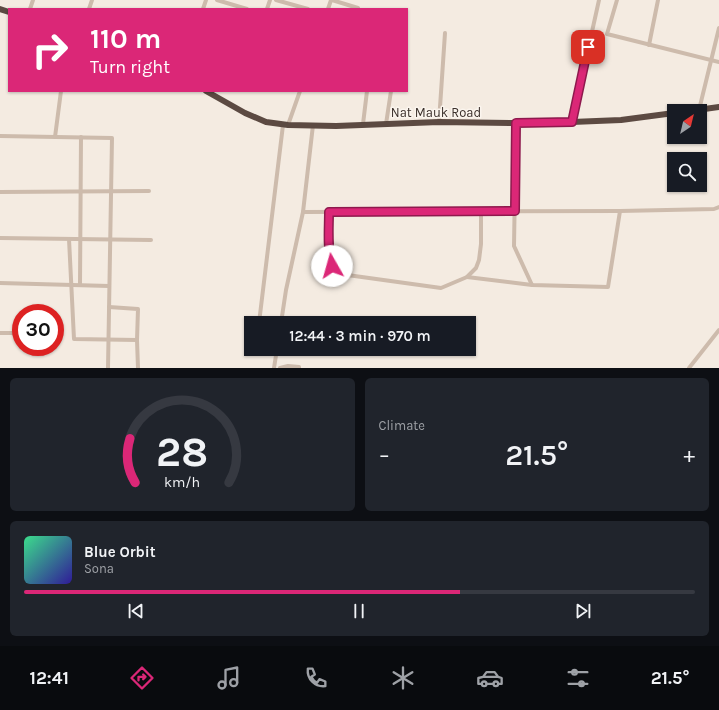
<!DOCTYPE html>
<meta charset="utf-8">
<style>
:root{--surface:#171b24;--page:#20242c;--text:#f1f3f6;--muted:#9ea1a6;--line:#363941;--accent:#db2777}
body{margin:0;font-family:Karla,sans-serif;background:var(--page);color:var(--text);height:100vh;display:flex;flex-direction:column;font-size:15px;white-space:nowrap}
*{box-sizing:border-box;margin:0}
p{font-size:13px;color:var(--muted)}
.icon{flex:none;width:22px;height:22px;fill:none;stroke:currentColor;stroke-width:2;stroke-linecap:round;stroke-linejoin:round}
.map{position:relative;height:368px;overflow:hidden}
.side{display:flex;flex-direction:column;gap:10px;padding:10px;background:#0d0f14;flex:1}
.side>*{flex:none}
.banner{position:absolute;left:8px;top:8px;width:400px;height:84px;border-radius:0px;box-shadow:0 1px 3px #0004;background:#db2777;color:#fff;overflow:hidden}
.needle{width:26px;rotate:35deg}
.buttons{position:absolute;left:667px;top:104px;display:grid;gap:8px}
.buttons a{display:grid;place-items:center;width:40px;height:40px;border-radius:0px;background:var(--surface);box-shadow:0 1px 3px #0004;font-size:20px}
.speed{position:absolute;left:12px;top:304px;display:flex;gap:8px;font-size:20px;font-weight:700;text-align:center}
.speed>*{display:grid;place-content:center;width:52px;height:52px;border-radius:50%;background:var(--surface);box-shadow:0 1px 3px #0004;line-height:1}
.speed .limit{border:6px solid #d22;background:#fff;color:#111}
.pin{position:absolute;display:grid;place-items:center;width:34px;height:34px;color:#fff;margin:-17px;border-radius:8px;box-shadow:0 2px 6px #0006}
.me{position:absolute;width:44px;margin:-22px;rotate:353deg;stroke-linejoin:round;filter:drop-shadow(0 0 3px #0008)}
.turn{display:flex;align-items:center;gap:14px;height:84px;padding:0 16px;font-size:18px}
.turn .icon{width:52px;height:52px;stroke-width:2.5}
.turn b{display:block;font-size:28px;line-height:34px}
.big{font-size:30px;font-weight:600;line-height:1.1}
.side .widget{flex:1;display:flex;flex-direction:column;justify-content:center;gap:6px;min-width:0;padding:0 14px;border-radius:6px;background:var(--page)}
.side .dial{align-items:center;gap:0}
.dial svg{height:104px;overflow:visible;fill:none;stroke:var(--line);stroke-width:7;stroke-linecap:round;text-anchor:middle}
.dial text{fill:var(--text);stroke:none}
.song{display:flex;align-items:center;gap:12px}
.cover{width:48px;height:48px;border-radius:6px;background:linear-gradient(135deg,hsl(150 70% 55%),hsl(250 70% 35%))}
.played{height:4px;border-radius:2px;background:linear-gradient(90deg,var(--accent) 65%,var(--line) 65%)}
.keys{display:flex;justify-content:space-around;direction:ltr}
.heat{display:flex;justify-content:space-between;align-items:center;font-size:22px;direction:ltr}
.side .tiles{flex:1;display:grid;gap:10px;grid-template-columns:1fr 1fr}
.widget:last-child{grid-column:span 2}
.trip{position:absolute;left:244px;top:316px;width:232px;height:40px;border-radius:0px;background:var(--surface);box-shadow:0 1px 3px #0004;font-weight:600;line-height:40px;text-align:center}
.dock{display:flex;height:64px;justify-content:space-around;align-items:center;background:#090b0e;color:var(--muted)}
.dock .icon{width:28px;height:28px}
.dock .on{color:var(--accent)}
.dock b{font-size:18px;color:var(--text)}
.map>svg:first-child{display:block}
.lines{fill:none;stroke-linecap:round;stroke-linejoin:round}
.minor{stroke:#cdbbac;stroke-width:4}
.highway{stroke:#5c4a42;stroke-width:6}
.route-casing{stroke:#8e194d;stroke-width:10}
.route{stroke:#db2777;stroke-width:7}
.labels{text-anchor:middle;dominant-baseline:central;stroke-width:3;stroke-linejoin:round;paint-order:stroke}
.street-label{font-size:13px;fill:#3b302b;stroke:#fbf5ee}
</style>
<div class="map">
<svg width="719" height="368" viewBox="0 0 719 368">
<rect width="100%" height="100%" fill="#f4ebe1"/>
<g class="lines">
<g class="minor">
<path d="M217 0 247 9"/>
<path d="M276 0 308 9"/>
<path d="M332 0 358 8"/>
<path d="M617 0 607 34 719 62"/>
<path d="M30 9 33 0"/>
<path d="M89 9 92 0"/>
<path d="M203 9 206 0"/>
<path d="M267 9 270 0"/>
<path d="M328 9 331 0"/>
<path d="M649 45 658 0"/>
<path d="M699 110 719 28"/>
<path d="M439 122 445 33"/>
<path d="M572 122 599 0"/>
<path d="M516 123 514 246 532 285 608 287 620 211"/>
<path d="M363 124 367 91"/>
<path d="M386 124 391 91"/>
<path d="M288 125 300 91"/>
<path d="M0 136 112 138 108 368"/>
<path d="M55 137 61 91"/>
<path d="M0 192 149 191"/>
<path d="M303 212 620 211 714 209 719 207"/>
<path d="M329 212V241L330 258 333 273 441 288 467 277 476 268 479 260 481 244V211"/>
<path d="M0 238 151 240"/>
<path d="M69 239 74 339 137 340"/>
<path d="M467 277 532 285"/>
<path d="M0 283 109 286"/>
<path d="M80 285 81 137"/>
<path d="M109 307 138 309 137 340 138 368"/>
<path d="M259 323 283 125"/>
<path d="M281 323 286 290 303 212 313 125"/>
<path d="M0 333H21"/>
<path d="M274 368 277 349"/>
<path d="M280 368 288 366 299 367V368"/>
<path d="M689 368 719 330"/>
</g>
<g class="highway">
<path d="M0 9 9 12"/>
<path d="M206 91 245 113 266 122 288 125 336 126 439 122 516 123 572 122 621 120 674 113"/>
<path d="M690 111 719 107"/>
</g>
</g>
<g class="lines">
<g class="route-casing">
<path id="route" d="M332 266C327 248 329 229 329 212L515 211 516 123 572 122 588 47"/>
</g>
<use href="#route" class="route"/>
</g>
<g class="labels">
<g class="street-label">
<text x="436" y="112">Nat Mauk Road</text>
</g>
</g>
</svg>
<div class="buttons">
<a><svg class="needle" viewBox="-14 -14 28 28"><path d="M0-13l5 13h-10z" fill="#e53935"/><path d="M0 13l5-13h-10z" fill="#9ea1a6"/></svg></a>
<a><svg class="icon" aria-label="search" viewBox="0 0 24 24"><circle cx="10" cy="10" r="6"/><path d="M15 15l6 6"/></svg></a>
</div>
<div class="speed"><div class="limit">30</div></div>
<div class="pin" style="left:588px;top:47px;background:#d93025"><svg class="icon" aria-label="arrive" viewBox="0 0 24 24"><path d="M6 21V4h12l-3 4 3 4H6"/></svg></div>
<svg class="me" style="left:332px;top:266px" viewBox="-20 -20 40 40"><circle r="19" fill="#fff"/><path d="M0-13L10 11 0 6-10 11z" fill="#db2777"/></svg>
<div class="trip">12:44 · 3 min · 970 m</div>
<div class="banner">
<div class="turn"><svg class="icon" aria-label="right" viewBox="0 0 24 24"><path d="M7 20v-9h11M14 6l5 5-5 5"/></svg><div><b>110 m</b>Turn right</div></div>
</div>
</div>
<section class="side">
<div class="tiles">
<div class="widget dial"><svg viewBox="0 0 100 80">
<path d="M14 69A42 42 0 1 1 86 69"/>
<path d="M14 69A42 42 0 0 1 10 35" stroke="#db2777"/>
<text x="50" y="56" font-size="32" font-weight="700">28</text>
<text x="50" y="72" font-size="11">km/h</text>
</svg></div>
<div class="widget"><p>Climate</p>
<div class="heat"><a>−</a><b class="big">21.5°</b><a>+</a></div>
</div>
<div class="widget">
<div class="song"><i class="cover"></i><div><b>Blue Orbit</b><p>Sona</p></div></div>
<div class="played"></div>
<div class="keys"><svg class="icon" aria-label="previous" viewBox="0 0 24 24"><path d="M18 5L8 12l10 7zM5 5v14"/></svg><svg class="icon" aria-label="pause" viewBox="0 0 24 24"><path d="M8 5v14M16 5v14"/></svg><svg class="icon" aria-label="next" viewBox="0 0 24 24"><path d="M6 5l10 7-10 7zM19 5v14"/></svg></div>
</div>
</div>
</section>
<nav class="dock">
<b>12:41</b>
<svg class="icon on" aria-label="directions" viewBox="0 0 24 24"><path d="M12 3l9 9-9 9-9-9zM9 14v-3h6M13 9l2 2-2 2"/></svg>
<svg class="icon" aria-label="music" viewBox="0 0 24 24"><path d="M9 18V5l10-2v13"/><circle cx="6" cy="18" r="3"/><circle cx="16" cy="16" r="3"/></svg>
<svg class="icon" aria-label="phone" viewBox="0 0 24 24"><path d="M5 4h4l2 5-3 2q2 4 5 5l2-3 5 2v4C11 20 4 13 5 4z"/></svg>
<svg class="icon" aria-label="climate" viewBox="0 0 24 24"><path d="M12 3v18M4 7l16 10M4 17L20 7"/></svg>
<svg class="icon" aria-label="car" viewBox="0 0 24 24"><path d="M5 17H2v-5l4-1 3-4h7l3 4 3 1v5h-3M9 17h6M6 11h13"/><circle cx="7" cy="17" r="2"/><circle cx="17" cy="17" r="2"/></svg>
<svg class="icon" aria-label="filters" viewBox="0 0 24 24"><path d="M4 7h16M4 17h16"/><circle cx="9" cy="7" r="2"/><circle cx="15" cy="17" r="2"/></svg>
<b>21.5°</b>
</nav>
